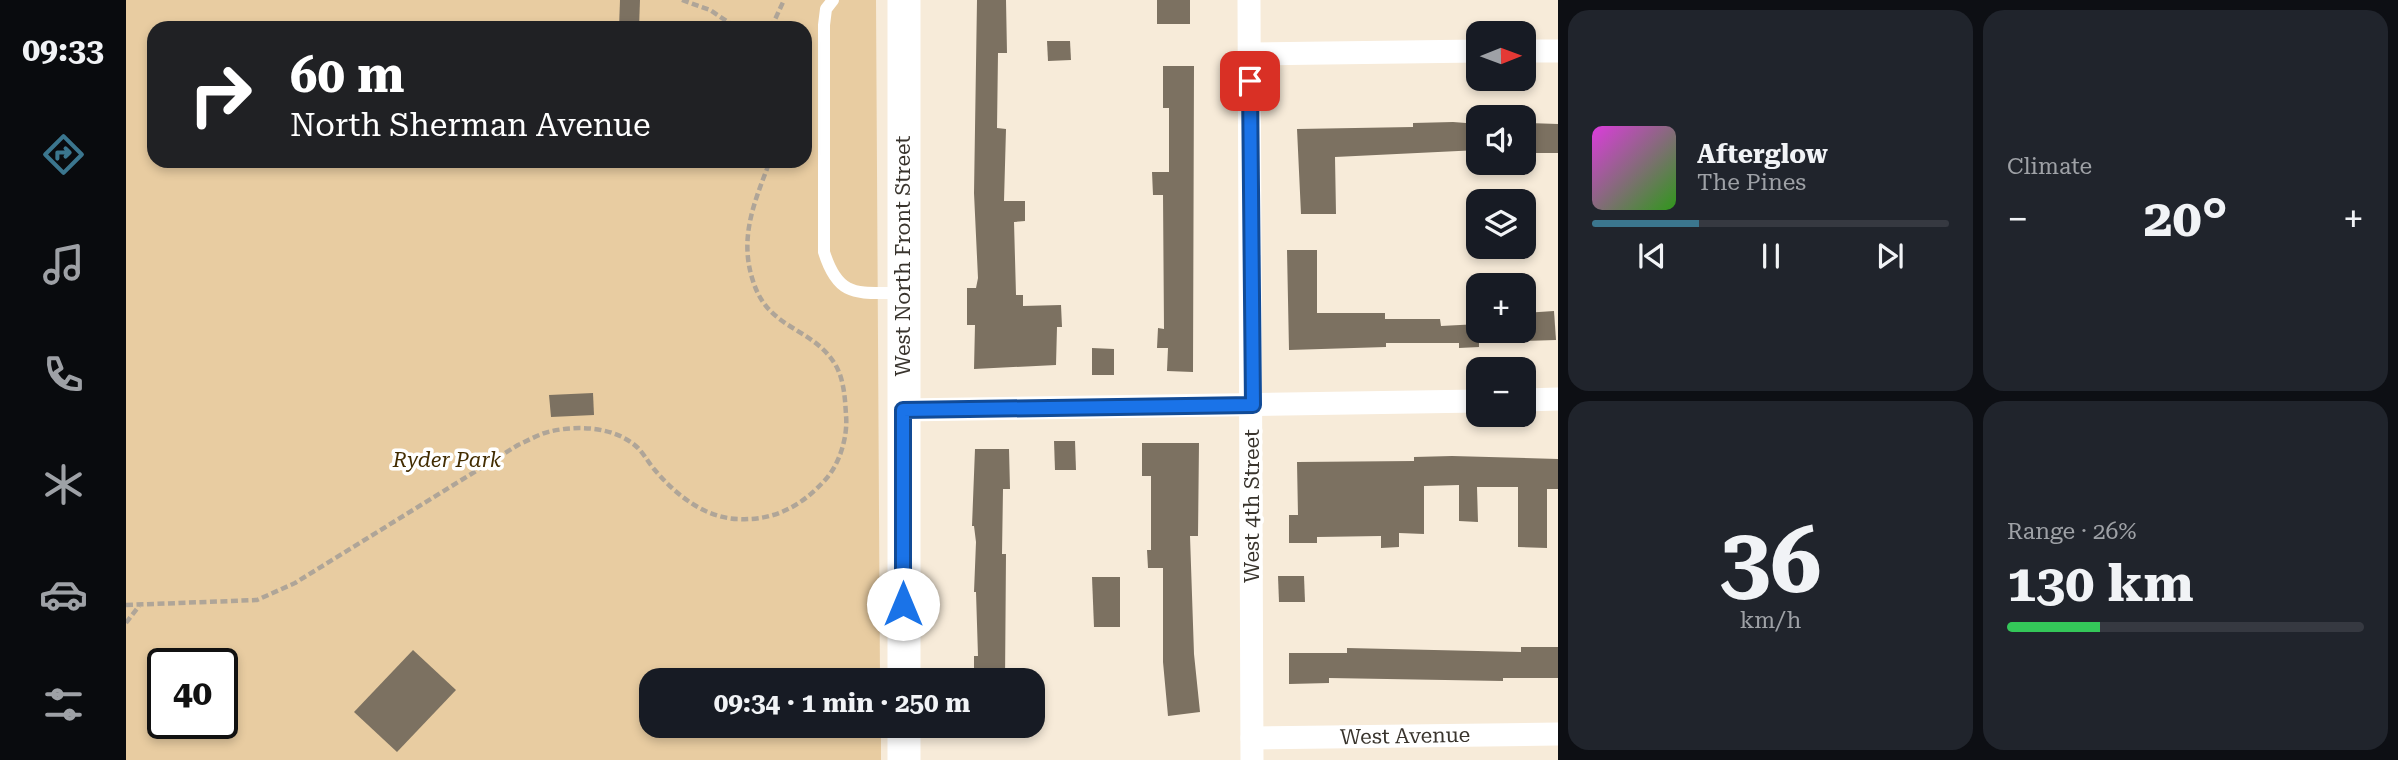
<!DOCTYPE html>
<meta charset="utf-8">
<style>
:root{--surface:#171b24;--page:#20242c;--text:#f1f3f6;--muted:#9ea1a6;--line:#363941;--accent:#3b768e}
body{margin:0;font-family:"Roboto Serif",serif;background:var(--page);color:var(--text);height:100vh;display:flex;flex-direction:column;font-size:26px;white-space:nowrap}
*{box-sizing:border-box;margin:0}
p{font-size:23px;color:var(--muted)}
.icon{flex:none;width:38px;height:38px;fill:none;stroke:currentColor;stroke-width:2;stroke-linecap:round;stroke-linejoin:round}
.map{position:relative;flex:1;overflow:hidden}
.side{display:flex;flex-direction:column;gap:10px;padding:10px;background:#0d0f14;width:840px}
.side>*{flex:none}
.top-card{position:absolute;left:21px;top:21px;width:665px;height:147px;border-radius:21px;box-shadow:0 4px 10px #0003;background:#202124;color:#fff;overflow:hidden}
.needle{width:46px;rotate:89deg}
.controls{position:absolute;left:1340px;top:21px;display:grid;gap:14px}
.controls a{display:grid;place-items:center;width:70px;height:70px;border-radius:14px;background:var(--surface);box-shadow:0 4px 10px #0003;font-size:35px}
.speed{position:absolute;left:21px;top:648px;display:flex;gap:14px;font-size:35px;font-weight:700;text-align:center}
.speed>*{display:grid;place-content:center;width:91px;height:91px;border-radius:50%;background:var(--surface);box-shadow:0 4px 10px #0003;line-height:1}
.speed .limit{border:4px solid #111;border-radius:10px;background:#fff;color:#111}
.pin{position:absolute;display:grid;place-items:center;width:60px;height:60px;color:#fff;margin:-30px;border-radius:14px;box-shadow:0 4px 10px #0006}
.me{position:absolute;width:77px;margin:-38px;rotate:0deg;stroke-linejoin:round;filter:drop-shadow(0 0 5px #0008)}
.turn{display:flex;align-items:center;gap:24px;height:147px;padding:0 28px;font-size:32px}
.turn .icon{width:91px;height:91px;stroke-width:2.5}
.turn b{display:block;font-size:49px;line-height:60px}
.big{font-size:52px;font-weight:700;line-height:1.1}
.side .tile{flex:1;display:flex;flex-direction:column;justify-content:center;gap:10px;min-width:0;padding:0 24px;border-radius:21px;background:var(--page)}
.side .dial{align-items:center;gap:0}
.dial b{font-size:91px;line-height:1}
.song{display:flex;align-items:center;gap:21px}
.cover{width:84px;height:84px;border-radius:10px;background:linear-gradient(135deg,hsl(300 70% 55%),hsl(110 70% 35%))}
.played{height:7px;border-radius:4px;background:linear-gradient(90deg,var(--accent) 30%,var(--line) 30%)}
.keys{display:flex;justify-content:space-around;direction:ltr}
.heat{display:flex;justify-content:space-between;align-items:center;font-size:38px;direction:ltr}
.charge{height:10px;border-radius:5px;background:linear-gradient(90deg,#34c759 26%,var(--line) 0)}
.side .tiles{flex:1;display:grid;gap:10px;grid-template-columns:repeat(2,1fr)}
.trip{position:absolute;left:513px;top:668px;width:406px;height:70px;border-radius:21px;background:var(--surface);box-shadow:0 4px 10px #0003;font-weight:700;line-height:70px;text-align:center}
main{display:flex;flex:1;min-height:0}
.dock{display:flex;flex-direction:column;width:126px;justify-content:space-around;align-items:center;background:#090b0e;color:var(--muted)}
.dock .icon{width:49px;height:49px}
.dock .selected{color:var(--accent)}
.dock b{font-size:32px;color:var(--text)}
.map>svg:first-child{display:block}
.green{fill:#e8cca1;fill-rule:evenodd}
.building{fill:#7c7161}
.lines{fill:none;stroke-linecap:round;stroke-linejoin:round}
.path{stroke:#afa598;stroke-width:4.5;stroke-dasharray:7 3.5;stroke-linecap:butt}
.lane{stroke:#fff;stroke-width:12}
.street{stroke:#fff;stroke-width:23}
.secondary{stroke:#fff;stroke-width:33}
.route-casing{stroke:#114b97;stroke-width:18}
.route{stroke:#1a73e8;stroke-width:12}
.labels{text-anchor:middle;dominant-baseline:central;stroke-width:7;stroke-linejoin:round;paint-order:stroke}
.street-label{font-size:21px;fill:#39342d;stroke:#fff}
.park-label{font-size:21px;font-style:italic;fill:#422c01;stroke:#fff}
</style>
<main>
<nav class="dock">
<b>09:33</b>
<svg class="icon selected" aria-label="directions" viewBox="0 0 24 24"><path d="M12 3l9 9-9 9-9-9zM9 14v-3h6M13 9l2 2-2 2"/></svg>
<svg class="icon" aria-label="music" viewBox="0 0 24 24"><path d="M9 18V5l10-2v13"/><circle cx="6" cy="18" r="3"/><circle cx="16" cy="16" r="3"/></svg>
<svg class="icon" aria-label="phone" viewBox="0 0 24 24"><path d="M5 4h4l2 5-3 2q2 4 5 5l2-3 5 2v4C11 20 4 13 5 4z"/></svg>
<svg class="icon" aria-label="climate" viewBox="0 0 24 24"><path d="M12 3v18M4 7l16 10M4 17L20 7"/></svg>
<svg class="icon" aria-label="car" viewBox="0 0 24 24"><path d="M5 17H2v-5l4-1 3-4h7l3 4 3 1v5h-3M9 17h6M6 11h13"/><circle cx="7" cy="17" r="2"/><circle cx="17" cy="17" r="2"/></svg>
<svg class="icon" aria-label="filters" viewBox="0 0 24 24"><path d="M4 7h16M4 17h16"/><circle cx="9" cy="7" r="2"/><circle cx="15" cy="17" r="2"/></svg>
</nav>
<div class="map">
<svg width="1432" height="760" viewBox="0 0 1432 760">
<rect width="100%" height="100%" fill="#f7ebd9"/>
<path class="green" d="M0 0H750L754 681H525V726H755V760H0ZM28 28H679V161H28ZM37 663H96V723H37Z"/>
<g class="building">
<path d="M494 0H514L513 28H493Z"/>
<path d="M851 0H880L881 53H872L871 128 880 129 878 201H899V221L888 222 890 295H897V306L935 305 936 327H931L930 365 848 369 849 325H841V288H850L852 278 848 193Z"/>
<rect x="1031" y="0" width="33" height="24"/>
<path d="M921 41H944L945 60 922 61Z"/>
<path d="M1037 66H1068L1067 372 1041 371 1042 348H1031L1032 328 1038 329 1037 195H1027L1026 172H1043V108H1037Z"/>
<path d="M1327 122 1353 124V150L1209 157 1210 214H1175L1171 129 1287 127V123Z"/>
<path d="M1402 123 1432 124V153H1401Z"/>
<path d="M1161 250H1191V313H1259V319H1314L1315 326 1353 324V347L1333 348V343H1260V347L1163 350Z"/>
<path d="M1428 311 1430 340 1398 341V313Z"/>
<path d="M966 348 988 349V375H966Z"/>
<path d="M467 393 468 415 425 417 423 395Z"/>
<path d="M928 441H949L950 470H929Z"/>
<path d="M1016 443H1073L1072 536H1064L1068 654 1074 712 1042 716 1037 662V568H1022L1021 550H1025V476H1016Z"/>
<path d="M849 449H883L884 489H877L876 554H880L879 681H848V656H852L850 592H848L850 542 848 526H846Z"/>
<path d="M1326 456 1432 459V489H1421V548L1392 547V487H1351L1352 522 1333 521V485L1298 486V534L1273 533V547L1255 548V536L1191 537V543H1163V515H1172L1171 462 1288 461V457Z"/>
<path d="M1152 576H1178L1179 602H1153Z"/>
<path d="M966 577H994V627H968Z"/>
<path d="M1395 647H1432V678H1377V681L1203 678V683L1163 684V653H1221V648L1395 652Z"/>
<path d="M287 650 330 690 271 752 228 712Z"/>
</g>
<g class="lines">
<g class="path">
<path d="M556 0 584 10 611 28"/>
<path d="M645 28 658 0"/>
<path d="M0 605 131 600 169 583 392 445C403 440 415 433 426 431 454 425 490 427 512 448 518 454 522 462 528 469 549 494 578 518 612 519 648 521 676 506 700 479 714 463 722 436 720 415 719 398 718 379 709 364 686 327 644 330 628 284 612 239 628 203 644 161"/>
<path d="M0 623 13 606"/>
</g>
<path class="lane" d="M707 0 700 9 698 25V252C713 300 733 292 776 293"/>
<g class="street">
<path d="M1123 0 1126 760"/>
<path d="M1398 51H1432"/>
<path d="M1123 54 1353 51"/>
<path d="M1398 400 1432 399"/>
<path d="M777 410 1353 401"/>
<path d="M1126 738 1432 734"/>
</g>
<g class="secondary">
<path d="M778 681V0"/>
<path d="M778 726V760"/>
</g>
</g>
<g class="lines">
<g class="route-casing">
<path id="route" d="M777 604V410L1127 405 1124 81"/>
</g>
<use href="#route" class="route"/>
</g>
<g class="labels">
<g class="street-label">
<text transform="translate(777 256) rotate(-90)">West North Front Street</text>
<text transform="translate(1126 506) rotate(-90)">West 4th Street</text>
<text transform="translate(1279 736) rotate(-1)">West Avenue</text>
</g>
<g class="park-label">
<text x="321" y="460">Ryder Park</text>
</g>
</g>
</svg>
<div class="controls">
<a><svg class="needle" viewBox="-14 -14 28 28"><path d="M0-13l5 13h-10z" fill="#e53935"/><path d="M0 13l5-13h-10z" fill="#9ea1a6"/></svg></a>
<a><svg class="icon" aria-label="sound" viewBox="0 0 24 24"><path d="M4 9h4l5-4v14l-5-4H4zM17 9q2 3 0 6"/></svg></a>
<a><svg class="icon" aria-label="layers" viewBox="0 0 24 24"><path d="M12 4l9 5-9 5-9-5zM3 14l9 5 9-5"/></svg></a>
<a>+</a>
<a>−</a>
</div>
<div class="speed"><div class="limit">40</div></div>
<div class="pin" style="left:1124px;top:81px;background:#d93025"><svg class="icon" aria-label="arrive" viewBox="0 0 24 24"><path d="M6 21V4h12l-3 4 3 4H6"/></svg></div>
<svg class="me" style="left:777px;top:604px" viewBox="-20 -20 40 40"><circle r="19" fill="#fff"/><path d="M0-13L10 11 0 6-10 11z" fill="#1a73e8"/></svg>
<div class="trip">09:34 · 1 min · 250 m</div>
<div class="top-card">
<div class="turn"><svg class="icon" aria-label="right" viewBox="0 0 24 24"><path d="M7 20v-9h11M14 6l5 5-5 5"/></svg><div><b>60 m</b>North Sherman Avenue</div></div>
</div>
</div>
<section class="side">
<div class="tiles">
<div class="tile">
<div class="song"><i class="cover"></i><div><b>Afterglow</b><p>The Pines</p></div></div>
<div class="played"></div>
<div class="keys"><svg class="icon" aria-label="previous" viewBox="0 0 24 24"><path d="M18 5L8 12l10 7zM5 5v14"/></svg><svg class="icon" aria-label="pause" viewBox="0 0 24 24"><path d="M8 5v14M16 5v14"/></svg><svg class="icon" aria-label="next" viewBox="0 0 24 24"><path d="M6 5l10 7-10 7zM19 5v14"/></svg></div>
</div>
<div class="tile"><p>Climate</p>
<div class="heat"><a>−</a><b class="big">20°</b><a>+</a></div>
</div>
<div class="tile dial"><b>36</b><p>km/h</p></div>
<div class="tile"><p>Range · 26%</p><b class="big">130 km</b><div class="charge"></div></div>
</div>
</section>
</main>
